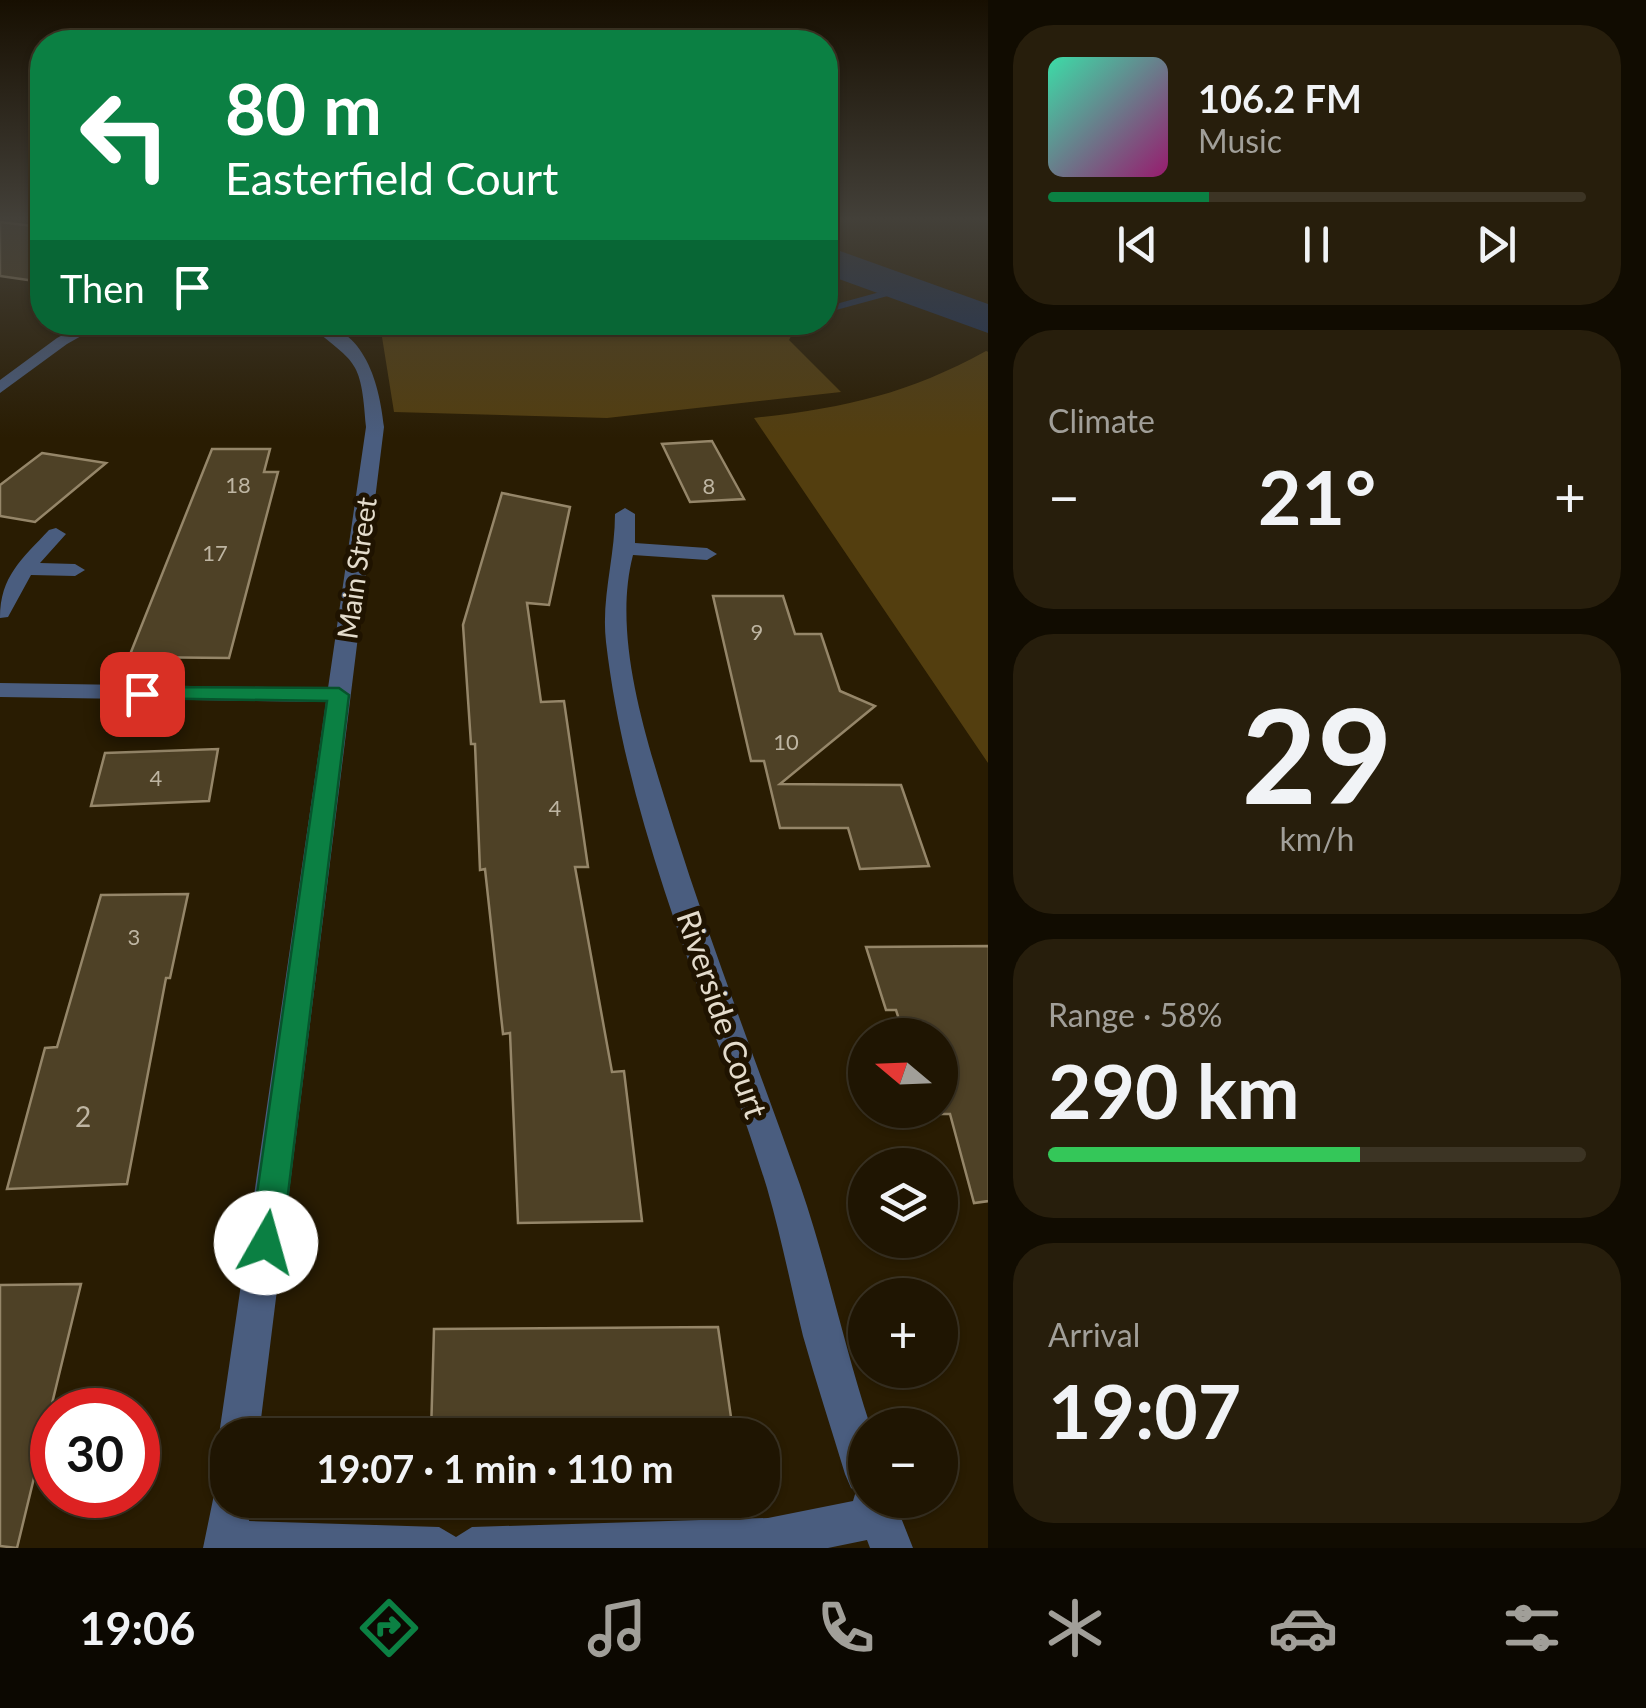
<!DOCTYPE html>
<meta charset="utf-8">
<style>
:root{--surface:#1f1502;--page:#271e0c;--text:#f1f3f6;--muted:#a19f99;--line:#3c3424;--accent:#0b8043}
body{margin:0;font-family:Lato,sans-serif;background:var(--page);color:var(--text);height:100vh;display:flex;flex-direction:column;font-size:38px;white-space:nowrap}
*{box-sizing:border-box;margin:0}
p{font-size:32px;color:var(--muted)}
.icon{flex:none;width:55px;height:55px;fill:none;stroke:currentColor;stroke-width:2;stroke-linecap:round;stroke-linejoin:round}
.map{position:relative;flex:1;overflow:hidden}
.panel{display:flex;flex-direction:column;gap:25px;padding:25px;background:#110c01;width:658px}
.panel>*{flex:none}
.hud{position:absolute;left:30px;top:30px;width:808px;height:305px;border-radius:40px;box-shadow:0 2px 8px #0004,0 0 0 2px var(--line);background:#0b8043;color:#fff;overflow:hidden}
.needle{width:65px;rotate:289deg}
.fabs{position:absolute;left:848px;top:1018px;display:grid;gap:20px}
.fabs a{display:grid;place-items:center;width:110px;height:110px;border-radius:50%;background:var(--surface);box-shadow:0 2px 8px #0004,0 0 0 2px var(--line);font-size:50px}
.speed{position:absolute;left:30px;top:1388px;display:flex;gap:20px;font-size:50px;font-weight:700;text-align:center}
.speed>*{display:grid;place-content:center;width:130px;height:130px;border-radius:50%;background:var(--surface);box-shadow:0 2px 8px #0004,0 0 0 2px var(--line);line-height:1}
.speed .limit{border:15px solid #d22;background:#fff;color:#111}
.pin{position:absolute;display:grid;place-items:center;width:85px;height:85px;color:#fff;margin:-42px;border-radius:20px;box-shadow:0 5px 15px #0006}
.me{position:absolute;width:110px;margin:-55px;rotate:7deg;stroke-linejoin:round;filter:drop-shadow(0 0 8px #0008)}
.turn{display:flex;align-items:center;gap:35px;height:210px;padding:0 30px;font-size:45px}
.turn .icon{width:130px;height:130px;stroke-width:2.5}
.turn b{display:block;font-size:70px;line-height:85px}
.then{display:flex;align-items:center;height:95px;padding:0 30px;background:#0003;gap:20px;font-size:38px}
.big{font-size:75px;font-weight:700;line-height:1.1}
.panel .widget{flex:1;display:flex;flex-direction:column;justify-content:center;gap:15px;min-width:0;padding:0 35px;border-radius:40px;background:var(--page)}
.panel .dial{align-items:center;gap:0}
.dial b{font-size:130px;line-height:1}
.song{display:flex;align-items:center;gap:30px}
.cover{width:120px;height:120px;border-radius:15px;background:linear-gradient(135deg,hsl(160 70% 55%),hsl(320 70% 35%))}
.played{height:10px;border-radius:5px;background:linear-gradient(90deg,var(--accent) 30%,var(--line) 30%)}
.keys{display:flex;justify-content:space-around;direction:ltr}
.heat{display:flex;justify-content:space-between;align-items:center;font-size:55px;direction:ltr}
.charge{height:15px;border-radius:8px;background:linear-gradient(90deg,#34c759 58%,var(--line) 0)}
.trip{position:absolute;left:210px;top:1418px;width:570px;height:100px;border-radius:40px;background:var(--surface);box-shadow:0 2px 8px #0004,0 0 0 2px var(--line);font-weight:700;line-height:100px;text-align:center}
.dock{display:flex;height:160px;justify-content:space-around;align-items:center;background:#0c0801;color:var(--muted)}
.dock .icon{width:70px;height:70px}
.dock .selected{color:var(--accent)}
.dock b{font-size:45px;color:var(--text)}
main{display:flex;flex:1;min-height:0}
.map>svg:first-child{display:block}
.green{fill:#533e0f}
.water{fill:#1e335a}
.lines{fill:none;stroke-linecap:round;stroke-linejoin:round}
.stream{fill:#1e335a;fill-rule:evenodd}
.building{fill:#4e4126;stroke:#958669;stroke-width:2.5}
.street{fill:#4a5d7f;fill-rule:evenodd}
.route{fill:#0b8043;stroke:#07532c;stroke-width:2.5}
.labels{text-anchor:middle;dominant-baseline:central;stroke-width:10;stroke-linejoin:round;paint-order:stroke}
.number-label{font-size:22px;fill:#beb5a2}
.street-label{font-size:28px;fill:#e4dccc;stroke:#1f1300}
.near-number-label{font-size:28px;fill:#beb5a2}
.near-street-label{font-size:32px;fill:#e4dccc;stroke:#1f1300}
</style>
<main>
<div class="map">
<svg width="989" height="1548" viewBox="0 0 989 1548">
<rect width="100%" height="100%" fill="#291c02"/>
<g class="green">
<path d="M405 322 798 323 789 340 841 392 607 418 394 412 382 337Z"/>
<path d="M986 351 989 352 988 763 754 418C843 408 906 395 986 351Z"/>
</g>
<path class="water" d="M825 232 840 251 988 304V333L825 274Z"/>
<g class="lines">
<g class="stream">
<path d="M902 286 906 287V291L825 313V307Z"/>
<path d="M501 322H539L426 337 421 334 426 331Z"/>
<path d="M592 322H644L639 325H597Z"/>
</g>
</g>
<g class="building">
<path d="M0 222 42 227V282L0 276Z"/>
<path d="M712 441 744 499 690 502 662 444Z"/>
<path d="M212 449H270L264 472H278L229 658 129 657Z"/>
<path d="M42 453 106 463 35 522 0 516V485Z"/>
<path d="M502 493 570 507 549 605 527 603 541 702 564 701 588 867H575L612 1072 624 1071 642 1221 518 1223 510 1033 503 1034 485 869 480 870 475 744H471L463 625Z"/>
<path d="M713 596H783L795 634H821L840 691 875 706 780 784 901 785 929 866 860 869 848 828H780L764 761H751Z"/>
<path d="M218 749 209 801 91 806 105 753Z"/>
<path d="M188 894 170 978H166L127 1184 7 1189 45 1048 57 1047 101 895Z"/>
<path d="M989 946V1201L974 1203 950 1114H929L928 1110H940V1035H904L896 1010H886L866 947Z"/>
<path d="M81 1284 17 1548 0 1546V1285Z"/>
<path d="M718 1327 733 1431 431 1433 434 1329Z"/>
</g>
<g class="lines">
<g class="street">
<path d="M87 322H106L67 344 0 393V380L57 338Z"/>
<path d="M306 322C363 322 379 380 384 427L259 1435H228V1450L219 1435 326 702 0 697V683L328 688 366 427C361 355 355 365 306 322Z"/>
<path d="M625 508 635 514V543L707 548 717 554 707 560 633 555C611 639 649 747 674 828 712 949 758 1066 800 1185 827 1263 844 1346 870 1425H865V1500H894L913 1548H870L867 1540 828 1548H203L216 1485 228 1481V1500H252L249 1521 439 1527 456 1537 472 1527 768 1518 853 1501 856 1491 851 1488 845 1474C831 1428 816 1382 803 1336 791 1287 781 1236 767 1188 711 1007 628 832 606 642 601 598 615 558 615 514Z"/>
<path d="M56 528 66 534 40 563 75 564 85 570 75 576 31 575 8 617 0 618C0 576 22 559 49 530Z"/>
</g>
</g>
<linearGradient id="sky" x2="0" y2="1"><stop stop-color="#170f01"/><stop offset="0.5" stop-color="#434039"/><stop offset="1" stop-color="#434039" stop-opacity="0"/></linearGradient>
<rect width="989" height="438" fill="url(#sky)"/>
<path class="route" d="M142 687 339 688 349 695 282 1243 277 1253 266 1257 254 1253 250 1243 327 701 134 698 131 694Z"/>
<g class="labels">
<g class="number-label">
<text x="238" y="484">18</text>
<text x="709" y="485">8</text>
<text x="215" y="552">17</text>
<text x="757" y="631">9</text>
<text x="786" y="741">10</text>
<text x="156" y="777">4</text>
<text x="555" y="807">4</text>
<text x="134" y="936">3</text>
</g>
<g class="street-label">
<text transform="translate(356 568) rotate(-82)">Main Street</text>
</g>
<g class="near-number-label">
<text x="83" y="1116">2</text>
</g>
<g class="near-street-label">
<text transform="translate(723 1014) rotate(71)">Riverside Court</text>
</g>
</g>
</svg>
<div class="fabs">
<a><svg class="needle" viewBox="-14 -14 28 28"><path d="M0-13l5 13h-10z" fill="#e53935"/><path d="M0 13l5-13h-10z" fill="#a19f99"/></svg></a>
<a><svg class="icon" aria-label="layers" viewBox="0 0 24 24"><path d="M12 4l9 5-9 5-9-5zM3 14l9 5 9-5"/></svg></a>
<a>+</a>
<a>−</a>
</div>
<div class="speed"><div class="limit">30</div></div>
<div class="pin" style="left:142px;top:694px;background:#d93025"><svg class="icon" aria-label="arrive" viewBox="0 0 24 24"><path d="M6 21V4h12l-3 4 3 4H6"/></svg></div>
<svg class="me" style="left:266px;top:1243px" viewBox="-20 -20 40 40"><circle r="19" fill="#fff"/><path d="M0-13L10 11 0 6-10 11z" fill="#0b8043"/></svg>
<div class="trip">19:07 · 1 min · 110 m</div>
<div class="hud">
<div class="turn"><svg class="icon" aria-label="left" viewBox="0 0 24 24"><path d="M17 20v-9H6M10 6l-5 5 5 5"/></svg><div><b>80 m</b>Easterfield Court</div></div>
<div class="then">Then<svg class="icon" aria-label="arrive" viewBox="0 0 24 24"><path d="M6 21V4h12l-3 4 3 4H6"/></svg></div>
</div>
</div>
<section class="panel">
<div class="widget">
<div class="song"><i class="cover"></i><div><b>106.2 FM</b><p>Music</p></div></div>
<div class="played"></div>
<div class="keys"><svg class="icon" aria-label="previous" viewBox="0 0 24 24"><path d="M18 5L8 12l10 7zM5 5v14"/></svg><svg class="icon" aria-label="pause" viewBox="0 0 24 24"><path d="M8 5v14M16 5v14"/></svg><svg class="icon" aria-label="next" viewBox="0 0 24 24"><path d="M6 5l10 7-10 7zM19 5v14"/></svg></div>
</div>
<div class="widget"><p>Climate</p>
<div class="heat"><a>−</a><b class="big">21°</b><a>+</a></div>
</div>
<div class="widget dial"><b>29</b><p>km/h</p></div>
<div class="widget"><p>Range · 58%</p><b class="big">290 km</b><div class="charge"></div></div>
<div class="widget"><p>Arrival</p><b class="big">19:07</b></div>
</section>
</main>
<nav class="dock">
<b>19:06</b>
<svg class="icon selected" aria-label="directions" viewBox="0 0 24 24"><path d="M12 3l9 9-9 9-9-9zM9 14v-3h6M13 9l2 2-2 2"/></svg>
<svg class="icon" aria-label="music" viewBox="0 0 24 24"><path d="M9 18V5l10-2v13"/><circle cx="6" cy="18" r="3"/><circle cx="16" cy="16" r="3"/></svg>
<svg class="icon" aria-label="phone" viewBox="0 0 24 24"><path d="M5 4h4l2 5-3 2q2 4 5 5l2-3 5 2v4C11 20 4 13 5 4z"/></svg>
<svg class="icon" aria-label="climate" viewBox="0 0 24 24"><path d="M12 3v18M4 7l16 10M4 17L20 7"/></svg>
<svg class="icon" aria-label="car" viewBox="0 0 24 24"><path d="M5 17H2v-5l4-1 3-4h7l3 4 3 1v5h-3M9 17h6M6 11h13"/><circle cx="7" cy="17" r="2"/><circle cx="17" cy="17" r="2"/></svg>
<svg class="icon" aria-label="filters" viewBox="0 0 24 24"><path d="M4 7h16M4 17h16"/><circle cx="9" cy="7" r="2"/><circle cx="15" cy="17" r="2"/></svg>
</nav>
